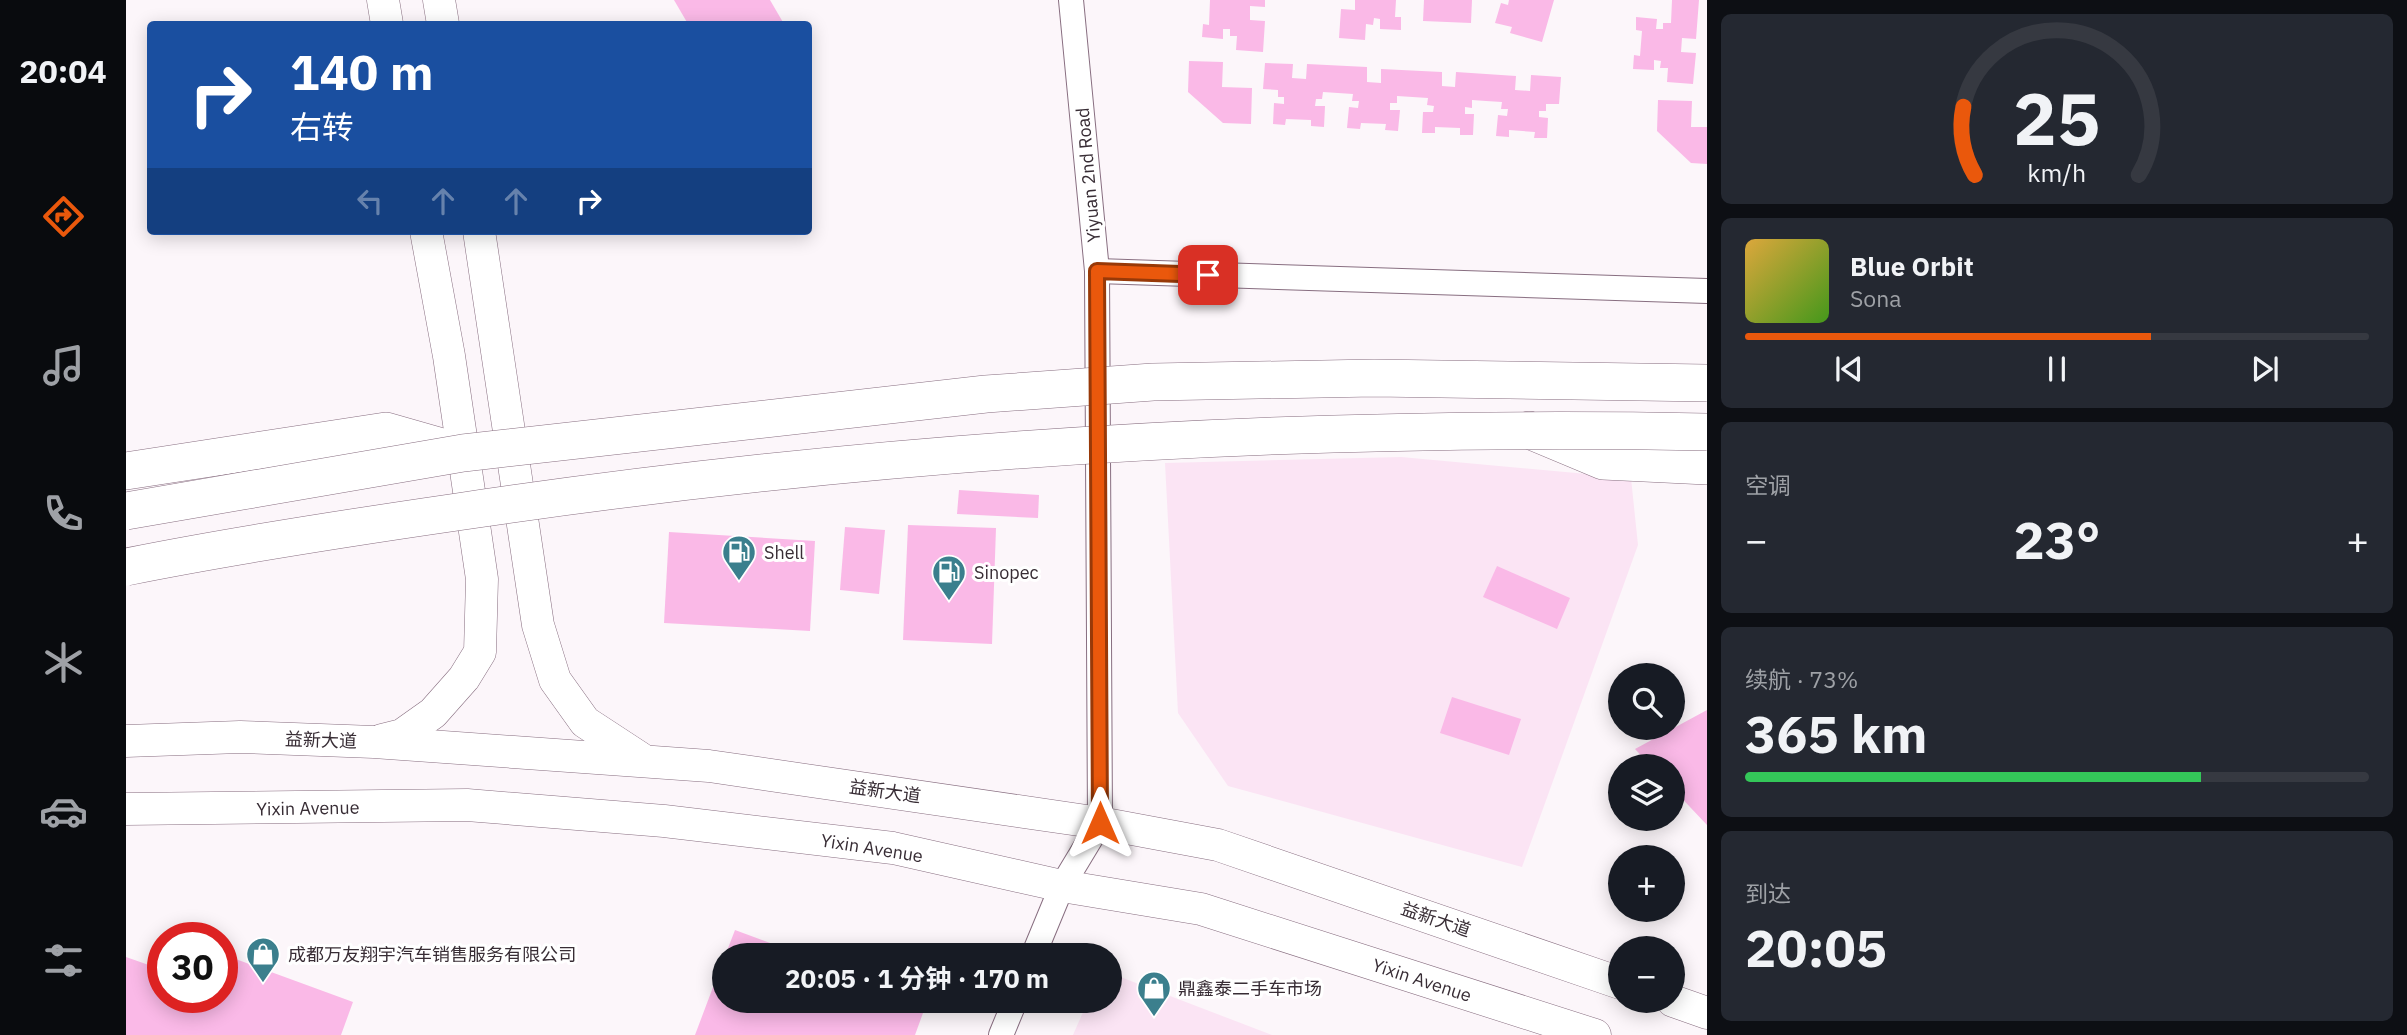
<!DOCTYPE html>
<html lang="zh">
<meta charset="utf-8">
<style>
:root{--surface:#171b24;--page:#242831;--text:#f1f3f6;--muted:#9ea1a6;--line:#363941;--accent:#ea580c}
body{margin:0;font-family:"IBM Plex Sans","Noto Sans SC",sans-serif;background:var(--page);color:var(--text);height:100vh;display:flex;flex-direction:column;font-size:26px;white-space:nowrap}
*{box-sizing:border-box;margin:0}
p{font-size:23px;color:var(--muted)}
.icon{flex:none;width:38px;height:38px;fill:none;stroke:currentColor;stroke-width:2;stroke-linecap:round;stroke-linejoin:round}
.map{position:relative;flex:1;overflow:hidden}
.side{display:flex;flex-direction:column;gap:14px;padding:14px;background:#0d0f14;width:700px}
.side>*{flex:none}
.guide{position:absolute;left:21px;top:21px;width:665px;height:214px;border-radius:7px;box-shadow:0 4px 18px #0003;background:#1a4fa0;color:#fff;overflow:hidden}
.buttons{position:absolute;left:1482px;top:663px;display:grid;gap:14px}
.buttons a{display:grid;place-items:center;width:77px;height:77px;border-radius:50%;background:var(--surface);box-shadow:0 4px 18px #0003;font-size:35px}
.speed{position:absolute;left:21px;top:922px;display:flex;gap:14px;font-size:35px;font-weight:700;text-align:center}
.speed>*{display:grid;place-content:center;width:91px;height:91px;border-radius:50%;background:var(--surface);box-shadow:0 4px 18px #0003;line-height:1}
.speed .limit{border:10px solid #d22;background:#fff;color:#111}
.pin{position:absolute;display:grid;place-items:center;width:60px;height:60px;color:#fff;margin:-30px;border-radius:14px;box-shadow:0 4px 10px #0006}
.me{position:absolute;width:77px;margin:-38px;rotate:0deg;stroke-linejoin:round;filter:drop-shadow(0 0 5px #0008)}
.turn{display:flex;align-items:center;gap:24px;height:147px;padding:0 28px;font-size:32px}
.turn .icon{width:91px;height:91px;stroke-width:2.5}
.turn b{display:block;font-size:49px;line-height:60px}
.lanes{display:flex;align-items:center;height:66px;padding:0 28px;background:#0003;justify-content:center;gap:35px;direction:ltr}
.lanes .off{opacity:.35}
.big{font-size:52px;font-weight:700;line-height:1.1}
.side .widget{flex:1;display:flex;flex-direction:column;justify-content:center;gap:10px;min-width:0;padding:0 24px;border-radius:10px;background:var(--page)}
.side .dial{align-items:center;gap:0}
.dial svg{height:182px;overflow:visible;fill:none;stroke:var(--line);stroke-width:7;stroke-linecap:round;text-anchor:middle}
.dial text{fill:var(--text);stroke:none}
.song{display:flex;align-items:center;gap:21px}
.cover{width:84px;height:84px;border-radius:10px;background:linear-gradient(135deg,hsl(40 70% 55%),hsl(100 70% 35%))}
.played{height:7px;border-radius:4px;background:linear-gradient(90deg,var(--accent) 65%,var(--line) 65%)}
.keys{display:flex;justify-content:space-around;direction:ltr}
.heat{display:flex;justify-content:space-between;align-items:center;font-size:38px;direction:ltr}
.charge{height:10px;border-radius:5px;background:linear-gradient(90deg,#34c759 73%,var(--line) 0)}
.trip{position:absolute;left:586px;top:943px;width:410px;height:70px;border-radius:35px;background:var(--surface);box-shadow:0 4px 18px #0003;font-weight:700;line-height:70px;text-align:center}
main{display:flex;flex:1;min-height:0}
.tabs{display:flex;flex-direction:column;width:126px;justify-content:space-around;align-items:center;background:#090b0e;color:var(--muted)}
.tabs .icon{width:49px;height:49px}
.tabs .on{color:var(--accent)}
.tabs b{font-size:32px;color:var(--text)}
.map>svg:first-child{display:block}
.built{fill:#fbe4f4}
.building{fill:#fab9e7}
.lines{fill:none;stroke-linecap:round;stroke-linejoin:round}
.minor-casing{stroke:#886e80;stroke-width:26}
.major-casing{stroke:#886e80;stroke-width:33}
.highway-casing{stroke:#886e80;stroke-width:38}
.minor{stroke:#fff;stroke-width:24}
.major{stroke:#fff;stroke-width:32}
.highway{stroke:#fff;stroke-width:37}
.highway-bridge-casing{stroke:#886e80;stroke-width:38;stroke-linecap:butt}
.highway-bridge{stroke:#fff;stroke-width:37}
.route-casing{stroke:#983908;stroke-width:18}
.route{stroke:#ea580c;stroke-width:12}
.labels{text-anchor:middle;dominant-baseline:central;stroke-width:6;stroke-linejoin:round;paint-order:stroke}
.street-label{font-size:18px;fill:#382d35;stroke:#fff}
.poi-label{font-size:18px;fill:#382d35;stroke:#fff;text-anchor:start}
</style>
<main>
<nav class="tabs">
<b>20:04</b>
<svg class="icon on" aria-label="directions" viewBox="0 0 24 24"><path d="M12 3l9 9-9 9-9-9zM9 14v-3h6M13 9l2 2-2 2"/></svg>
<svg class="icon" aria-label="music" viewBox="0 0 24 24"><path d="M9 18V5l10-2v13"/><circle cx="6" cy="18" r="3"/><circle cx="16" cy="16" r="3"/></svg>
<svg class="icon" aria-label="phone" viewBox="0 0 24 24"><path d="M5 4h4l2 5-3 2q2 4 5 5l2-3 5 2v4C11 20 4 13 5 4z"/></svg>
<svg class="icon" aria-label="climate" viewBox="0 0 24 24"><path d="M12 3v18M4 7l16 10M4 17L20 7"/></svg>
<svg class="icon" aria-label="car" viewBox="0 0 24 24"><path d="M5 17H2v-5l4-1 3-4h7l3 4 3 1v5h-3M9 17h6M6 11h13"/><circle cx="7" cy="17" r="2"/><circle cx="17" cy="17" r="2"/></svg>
<svg class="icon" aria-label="filters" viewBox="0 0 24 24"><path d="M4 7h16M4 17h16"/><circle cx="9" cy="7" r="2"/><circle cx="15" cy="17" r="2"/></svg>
</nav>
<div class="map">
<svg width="1581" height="1035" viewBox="0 0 1581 1035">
<rect width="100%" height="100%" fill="#fcf6fa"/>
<g class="built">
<path d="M1275 457 1505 478 1512 545 1396 867 1102 786 1052 713 1039 463Z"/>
<path d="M984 973 1146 1035H947L962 1001H984Z"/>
</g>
<g class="building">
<path d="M548 0H644L658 24H562Z"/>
<path d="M1084 0H1139V7L1124 6V20L1139 21 1137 52 1110 50 1111 36H1104V29H1097V39L1076 37 1077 24 1083 25Z"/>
<path d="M1229 0H1270L1269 17H1275V30L1254 29V19L1248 18 1247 25 1240 24 1239 40 1213 38 1215 9 1229 10Z"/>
<path d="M1298 0H1346L1345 23 1297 21Z"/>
<path d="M1383 0H1428L1416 42 1384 33 1386 27 1369 23 1375 3 1382 5Z"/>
<path d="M1546 0H1573L1570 39 1556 38 1555 52 1570 53 1567 84 1541 82 1542 68H1534L1535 61 1528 60V70L1507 69 1508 55 1514 56 1516 31 1510 30V17L1531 19 1530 29H1537V23H1545Z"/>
<path d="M1063 61 1097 62 1096 87 1126 88 1125 124 1097 123 1062 92Z"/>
<path d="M1139 63 1167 64 1166 78 1180 79 1181 64 1241 67V82L1255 83V69L1316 72V86L1329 87 1330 72 1390 76 1389 90 1404 91 1405 75 1435 77 1433 104H1420V111H1413V117L1422 118 1421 138H1408L1409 132 1383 130V137L1370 136 1372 115 1381 116 1382 109H1375L1376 102 1360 101 1346 100V108L1339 107V114H1348L1347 135H1334V128L1309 127V133H1296L1297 112H1307L1308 106 1301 105 1302 98 1271 96V103H1264V110H1274L1272 131 1259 130 1260 124 1235 123 1234 129 1221 128 1223 107 1232 108 1233 101H1226L1227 94 1197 92 1196 99H1190L1189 106H1199L1198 127 1185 126V120L1160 119 1159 125 1147 124 1148 103 1158 104V97H1152V90L1137 89Z"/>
<path d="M1532 100 1566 101 1565 127H1581V164L1565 163 1531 131Z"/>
<path d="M833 490 913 495 912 518 831 514Z"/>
<path d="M782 525 870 528 866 644 777 640Z"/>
<path d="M719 527 759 530 753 594 714 590Z"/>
<path d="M543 532 689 541 684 631 538 623Z"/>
<path d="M1371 566 1444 598 1431 629 1357 597Z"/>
<path d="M1326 697 1395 719 1383 755 1314 733Z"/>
<path d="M1581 710V825L1547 789V766H1525L1509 749Z"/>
<path d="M609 930 677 955 676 956H599Z"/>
<path d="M96 954 227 1002 215 1035H0V957L37 970V998H96Z"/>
<path d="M598 958V1001L801 1002 789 1035H569Z"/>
</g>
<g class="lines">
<g class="minor-casing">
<g id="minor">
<path d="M971 271 1581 291"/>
<path d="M907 956 936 886 974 823 971 271 945 0"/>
<path d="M875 1035 889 1001"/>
</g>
</g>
<g class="major-casing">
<g id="major">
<path d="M257 0 261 24"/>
<path d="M313 0 317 24"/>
<path d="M353 231 412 625 429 680 459 722 514 758"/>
<path d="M256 740 276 735 307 713 338 678 354 652 356 579 323 356 300 231"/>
<path d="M0 741 114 737 248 742 583 766 974 823 1092 845 1494 983"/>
<path d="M0 809 341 805 538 821 767 848 936 886 1075 909 1469 1035"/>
<path d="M1547 1001 1581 1013"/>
</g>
</g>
<g class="highway-casing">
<g id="highway">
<path d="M1403 430 1477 461 1581 466"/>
<path d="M0 471 260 431 337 453"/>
</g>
</g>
<use href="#minor" class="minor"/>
<use href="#major" class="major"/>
<use href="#highway" class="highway"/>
<g class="highway-bridge-casing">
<g id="highway-bridge">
<path d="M0 511 337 453 860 394 1027 382 1248 378 1581 383"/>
<path d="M0 567C109 545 221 528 331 512 745 450 1163 424 1581 432"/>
</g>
</g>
<use href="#highway-bridge" class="highway-bridge"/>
</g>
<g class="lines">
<g class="route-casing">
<path id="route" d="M974 823 971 271 1082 275"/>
</g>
<use href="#route" class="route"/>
</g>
<defs>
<g id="fuel-pin" transform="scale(1.75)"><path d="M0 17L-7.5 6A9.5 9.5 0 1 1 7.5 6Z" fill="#3b7f8d" stroke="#fff"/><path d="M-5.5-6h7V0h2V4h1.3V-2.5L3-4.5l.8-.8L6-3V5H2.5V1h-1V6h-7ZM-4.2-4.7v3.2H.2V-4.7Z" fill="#fff"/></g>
<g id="shop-pin" transform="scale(1.75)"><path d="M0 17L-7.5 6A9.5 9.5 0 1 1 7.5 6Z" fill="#3b7f8d" stroke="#fff"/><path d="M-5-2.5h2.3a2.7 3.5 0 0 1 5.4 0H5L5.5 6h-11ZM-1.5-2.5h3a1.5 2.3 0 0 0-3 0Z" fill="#fff"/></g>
</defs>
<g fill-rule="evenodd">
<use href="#fuel-pin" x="613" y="552"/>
<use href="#fuel-pin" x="823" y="572"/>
<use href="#shop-pin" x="137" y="954"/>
<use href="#shop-pin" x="1028" y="988"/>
</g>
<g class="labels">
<g class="street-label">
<text transform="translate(962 175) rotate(-95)">Yiyuan 2nd Road</text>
<text transform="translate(195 740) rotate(2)">益新大道</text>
<text transform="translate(759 791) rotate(8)">益新大道</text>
<text transform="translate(182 808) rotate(-1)">Yixin Avenue</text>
<text transform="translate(746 848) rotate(9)">Yixin Avenue</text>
<text transform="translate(1310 919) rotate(19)">益新大道</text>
<text transform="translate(1296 980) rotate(18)">Yixin Avenue</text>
</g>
<g class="poi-label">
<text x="638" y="552">Shell</text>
<text x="848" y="572">Sinopec</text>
<text x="162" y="954">成都万友翔宇汽车销售服务有限公司</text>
<text x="1052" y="988">鼎鑫泰二手车市场</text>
</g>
</g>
</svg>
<div class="buttons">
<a><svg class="icon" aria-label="search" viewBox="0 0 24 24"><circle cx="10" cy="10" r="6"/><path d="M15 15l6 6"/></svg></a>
<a><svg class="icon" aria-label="layers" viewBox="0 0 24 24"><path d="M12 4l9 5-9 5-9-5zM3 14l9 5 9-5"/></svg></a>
<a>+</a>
<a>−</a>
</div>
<div class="speed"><div class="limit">30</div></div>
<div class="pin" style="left:1082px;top:275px;background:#d93025"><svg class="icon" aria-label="arrive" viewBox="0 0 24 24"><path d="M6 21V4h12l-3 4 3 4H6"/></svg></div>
<svg class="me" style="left:974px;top:823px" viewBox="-20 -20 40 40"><path d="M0-17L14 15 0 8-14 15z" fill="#ea580c" stroke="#fff" stroke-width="4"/></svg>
<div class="trip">20:05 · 1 分钟 · 170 m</div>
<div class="guide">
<div class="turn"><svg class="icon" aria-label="right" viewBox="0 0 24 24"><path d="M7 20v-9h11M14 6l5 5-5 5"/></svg><div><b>140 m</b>右转</div></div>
<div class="lanes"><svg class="icon off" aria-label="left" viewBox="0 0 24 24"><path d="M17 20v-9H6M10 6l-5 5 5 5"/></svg><svg class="icon off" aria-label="ahead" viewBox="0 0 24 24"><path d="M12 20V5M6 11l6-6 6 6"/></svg><svg class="icon off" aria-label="ahead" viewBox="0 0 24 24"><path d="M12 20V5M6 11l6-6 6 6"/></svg><svg class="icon" aria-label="right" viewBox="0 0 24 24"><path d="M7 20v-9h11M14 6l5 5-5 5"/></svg></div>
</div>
</div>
<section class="side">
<div class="widget dial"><svg viewBox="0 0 100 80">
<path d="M14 69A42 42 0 1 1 86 69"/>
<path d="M14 69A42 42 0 0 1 9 39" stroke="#ea580c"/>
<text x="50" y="56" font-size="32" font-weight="700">25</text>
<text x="50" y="72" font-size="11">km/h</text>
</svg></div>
<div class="widget">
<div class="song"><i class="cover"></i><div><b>Blue Orbit</b><p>Sona</p></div></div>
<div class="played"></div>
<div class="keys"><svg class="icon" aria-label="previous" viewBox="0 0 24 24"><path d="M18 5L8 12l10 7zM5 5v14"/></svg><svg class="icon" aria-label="pause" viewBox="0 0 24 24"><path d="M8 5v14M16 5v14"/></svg><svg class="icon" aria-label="next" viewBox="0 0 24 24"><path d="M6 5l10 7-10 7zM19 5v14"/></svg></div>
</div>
<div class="widget"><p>空调</p>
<div class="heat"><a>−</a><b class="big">23°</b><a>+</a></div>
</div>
<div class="widget"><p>续航 · 73%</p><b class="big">365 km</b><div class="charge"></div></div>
<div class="widget"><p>到达</p><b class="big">20:05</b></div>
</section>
</main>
